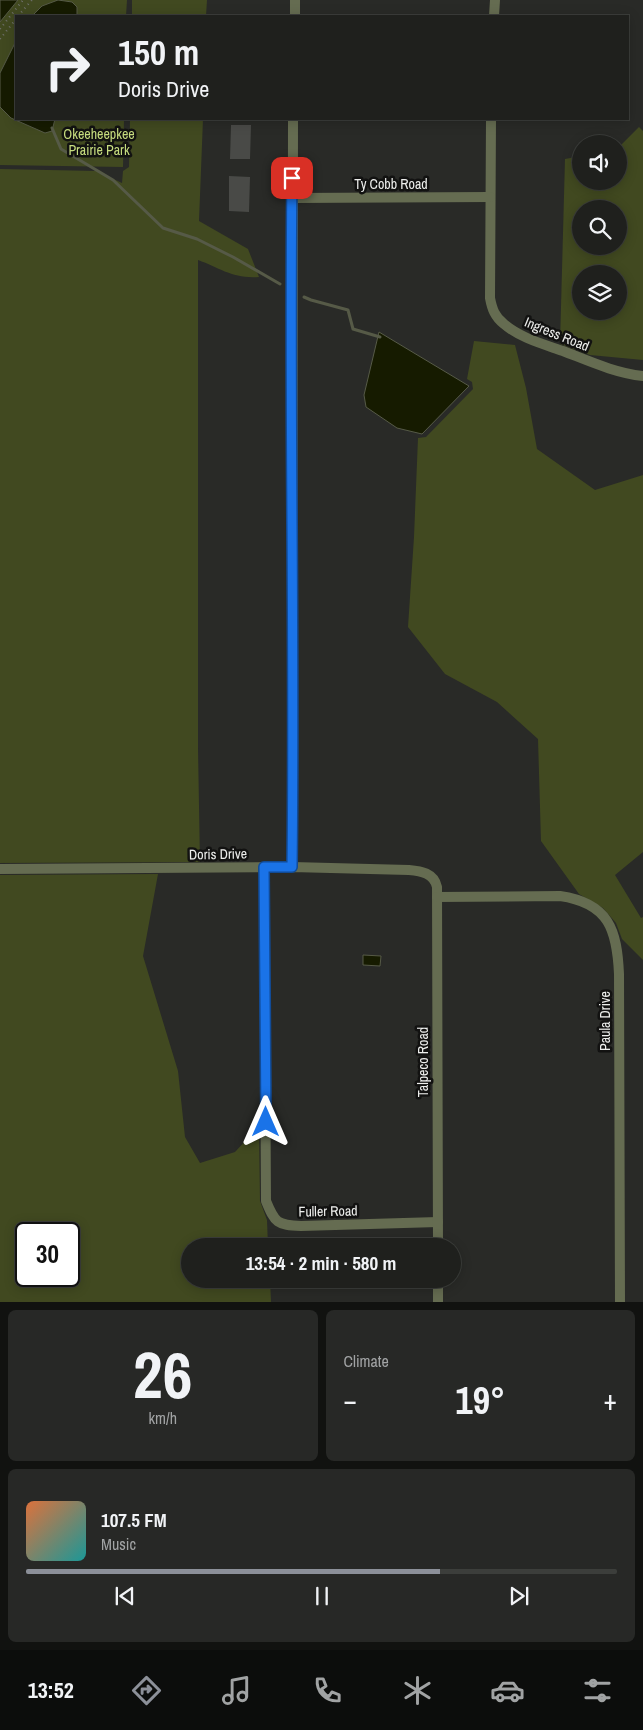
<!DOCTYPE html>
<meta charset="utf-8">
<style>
:root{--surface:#1f201d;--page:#272826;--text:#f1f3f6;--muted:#a1a3a4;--line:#3c3e3b;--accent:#8c9099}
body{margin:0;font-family:"Archivo Narrow",sans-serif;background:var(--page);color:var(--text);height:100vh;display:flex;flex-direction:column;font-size:19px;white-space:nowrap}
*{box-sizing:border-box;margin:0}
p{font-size:16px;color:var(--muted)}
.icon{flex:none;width:28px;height:28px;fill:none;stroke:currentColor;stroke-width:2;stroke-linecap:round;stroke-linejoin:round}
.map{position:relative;height:1302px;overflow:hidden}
.details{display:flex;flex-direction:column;gap:8px;padding:8px;background:#111210;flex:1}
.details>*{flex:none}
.top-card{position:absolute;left:15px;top:15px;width:614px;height:105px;border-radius:0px;box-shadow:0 2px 12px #0003,0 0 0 1px var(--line);background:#1f201d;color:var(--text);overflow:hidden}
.controls{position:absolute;left:572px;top:135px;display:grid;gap:10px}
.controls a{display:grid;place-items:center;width:55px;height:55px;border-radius:50%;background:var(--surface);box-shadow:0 2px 12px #0003,0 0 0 1px var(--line);font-size:25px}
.speed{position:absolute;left:15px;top:1222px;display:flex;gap:10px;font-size:25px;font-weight:700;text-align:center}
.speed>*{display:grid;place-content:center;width:65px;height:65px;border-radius:50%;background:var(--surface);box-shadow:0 2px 12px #0003,0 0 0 1px var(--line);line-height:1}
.speed .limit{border:2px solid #111;border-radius:8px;background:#fff;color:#111}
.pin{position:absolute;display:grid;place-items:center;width:42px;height:42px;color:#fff;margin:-21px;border-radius:10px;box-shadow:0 2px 8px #0006}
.me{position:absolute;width:55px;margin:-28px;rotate:0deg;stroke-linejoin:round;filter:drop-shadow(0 0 4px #0008)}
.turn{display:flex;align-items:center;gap:18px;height:105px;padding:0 20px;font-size:22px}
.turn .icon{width:65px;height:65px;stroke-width:2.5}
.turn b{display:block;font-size:35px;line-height:42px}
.big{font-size:38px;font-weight:700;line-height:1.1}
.details .widget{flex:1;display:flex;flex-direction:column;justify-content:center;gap:8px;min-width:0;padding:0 18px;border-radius:8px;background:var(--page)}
.details .dial{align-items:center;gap:0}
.dial b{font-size:65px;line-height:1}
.song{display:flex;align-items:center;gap:15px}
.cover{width:60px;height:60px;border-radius:8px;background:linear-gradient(135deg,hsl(20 70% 55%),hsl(180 70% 35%))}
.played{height:5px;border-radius:2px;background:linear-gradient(90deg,var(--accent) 70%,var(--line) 70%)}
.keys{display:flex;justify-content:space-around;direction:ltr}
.heat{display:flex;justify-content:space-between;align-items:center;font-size:28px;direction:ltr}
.details .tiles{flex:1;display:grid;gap:8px;grid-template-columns:1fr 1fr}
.widget:last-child{grid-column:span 2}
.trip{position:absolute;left:181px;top:1238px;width:280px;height:50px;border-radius:25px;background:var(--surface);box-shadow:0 2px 12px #0003,0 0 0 1px var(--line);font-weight:700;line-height:50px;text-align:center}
.tabs{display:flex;height:80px;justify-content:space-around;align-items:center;background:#0c0d0c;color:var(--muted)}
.tabs .icon{width:35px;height:35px}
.tabs .current{color:var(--accent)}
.tabs b{font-size:22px;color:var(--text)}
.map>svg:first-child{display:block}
.green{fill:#414920;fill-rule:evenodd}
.water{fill:#161b00;stroke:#565a47}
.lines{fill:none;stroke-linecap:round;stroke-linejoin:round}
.stream{stroke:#565a47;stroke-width:3}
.building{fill:#494a47}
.path{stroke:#71726f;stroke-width:2;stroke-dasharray:1 4;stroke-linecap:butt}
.street{stroke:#656c51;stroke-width:10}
.route-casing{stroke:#114b97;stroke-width:12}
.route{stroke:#1a73e8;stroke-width:9}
.labels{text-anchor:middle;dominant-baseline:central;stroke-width:5;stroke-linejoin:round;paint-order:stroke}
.park-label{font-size:14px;fill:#c7dd7f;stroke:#121211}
.street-label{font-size:14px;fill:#edeeec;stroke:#121211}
</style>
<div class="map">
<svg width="643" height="1303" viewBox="0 0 643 1303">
<rect width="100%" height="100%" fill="#292a27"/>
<g class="green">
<path d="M0 0H127L126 16H16V119H124L123 167 0 165Z"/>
<path d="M132 0H207L206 16H132Z"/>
<path d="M130 119H203L199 221 248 249 259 277C233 279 220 268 198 260V748L200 862 0 863V169L96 171 122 183 123 171 129 167Z"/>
<path d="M639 127 643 131V360L590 355 560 344 565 159 581 156V181H619V147ZM581 209H619V246H581ZM581 274H619V311H581Z"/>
<path d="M474 341 515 345 526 388 537 449 595 490 643 475V852L615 875 641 918 643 917V960L622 939 616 923 603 908 579 894 541 841 538 739 497 702 445 674 408 627 414 537 418 438 426 437 473 389 472 382 467 379Z"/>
<path d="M158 874 143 956 178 1071 185 1137 200 1163 235 1152 259 1126 260 1201 267 1220 268 1246H190V1279H270L271 1302H0V875ZM26 1234H69V1276H26Z"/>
</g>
<g class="water">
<path d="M0 0H18L0 22Z"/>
<path d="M58 0 72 2 77 7V16H32L42 6Z"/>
<path d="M16 41V119H55L52 131 45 133 11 118 0 107V73Z"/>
<path d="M379 332 469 386 422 434 397 428 366 407 364 395Z"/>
<path d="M363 955 381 956 380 966 363 965Z"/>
</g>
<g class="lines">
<g class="stream">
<path d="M52 128 61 149 113 180 163 228 197 239 233 257 280 284"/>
<path d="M304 297 311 300 348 310 353 329 380 337"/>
</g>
</g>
<g class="building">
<path d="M231 125H251L250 159H230Z"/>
<path d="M229 176 250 177 249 212 229 211Z"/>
</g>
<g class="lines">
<g class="path">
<path d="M18 16 32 0"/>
<path d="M0 29 23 0"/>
<path d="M0 39 16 19"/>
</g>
<g class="street">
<path d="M295 16V0"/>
<path d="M494 16 495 0"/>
<path d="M491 119 490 298C492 309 495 317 504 324 520 338 543 344 563 351 589 361 615 373 643 376"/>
<path d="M292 198 490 197"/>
<path d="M264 867 266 1201C275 1223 277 1225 301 1226L438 1222"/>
<path d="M292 867 293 119"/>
<path d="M0 869 292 867 409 870C421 871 434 873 437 887L438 1246"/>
<path d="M437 897 560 896C609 903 617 930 619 974L620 1303"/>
<path d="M438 1279V1303"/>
</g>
</g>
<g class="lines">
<g class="route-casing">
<path id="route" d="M266 1122 264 867H292C295 638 289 408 292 178"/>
</g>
<use href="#route" class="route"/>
</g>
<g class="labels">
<g class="park-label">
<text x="99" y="134">Okeeheepkee<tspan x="99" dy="16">Prairie Park</tspan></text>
</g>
<g class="street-label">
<text x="391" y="184">Ty Cobb Road</text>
<text transform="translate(557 334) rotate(22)">Ingress Road</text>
<text transform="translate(218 854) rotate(-1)">Doris Drive</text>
<text transform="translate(605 1021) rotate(-90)">Paula Drive</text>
<text transform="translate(423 1062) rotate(-90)">Talpeco Road</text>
<text transform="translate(328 1211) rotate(-1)">Fuller Road</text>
</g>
</g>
</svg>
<div class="controls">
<a><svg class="icon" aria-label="sound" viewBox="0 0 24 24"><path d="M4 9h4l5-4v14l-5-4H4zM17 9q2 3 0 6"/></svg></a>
<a><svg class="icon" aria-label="search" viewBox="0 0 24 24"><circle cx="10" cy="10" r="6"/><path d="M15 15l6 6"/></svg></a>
<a><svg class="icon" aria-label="layers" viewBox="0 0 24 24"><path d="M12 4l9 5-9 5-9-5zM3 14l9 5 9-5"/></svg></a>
</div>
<div class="speed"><div class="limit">30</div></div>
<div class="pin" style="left:292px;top:178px;background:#d93025"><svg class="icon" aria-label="arrive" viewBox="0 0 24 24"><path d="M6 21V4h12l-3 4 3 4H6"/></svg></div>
<svg class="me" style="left:266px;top:1122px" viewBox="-20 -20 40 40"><path d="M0-17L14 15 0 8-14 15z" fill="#1a73e8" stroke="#fff" stroke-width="4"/></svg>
<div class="trip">13:54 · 2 min · 580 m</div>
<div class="top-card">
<div class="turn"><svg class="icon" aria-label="right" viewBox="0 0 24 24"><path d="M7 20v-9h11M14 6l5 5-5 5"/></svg><div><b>150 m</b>Doris Drive</div></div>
</div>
</div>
<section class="details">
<div class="tiles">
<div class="widget dial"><b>26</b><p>km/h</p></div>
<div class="widget"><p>Climate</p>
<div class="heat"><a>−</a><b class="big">19°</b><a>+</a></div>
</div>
<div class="widget">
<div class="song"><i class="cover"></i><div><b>107.5 FM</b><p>Music</p></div></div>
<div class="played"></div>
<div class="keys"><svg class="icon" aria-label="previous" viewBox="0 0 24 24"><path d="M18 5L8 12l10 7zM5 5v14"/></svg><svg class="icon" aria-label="pause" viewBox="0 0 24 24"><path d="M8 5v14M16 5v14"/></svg><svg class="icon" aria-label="next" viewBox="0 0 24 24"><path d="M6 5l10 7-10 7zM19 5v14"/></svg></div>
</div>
</div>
</section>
<nav class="tabs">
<b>13:52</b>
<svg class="icon current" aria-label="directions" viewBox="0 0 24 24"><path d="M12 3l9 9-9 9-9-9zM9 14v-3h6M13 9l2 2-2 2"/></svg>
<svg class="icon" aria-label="music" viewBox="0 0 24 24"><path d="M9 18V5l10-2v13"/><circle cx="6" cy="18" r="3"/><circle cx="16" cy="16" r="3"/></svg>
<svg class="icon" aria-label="phone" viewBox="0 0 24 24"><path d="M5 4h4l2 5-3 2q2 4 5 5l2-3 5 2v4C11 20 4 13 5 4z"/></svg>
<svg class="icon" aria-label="climate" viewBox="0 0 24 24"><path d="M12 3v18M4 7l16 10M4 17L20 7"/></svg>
<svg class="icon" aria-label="car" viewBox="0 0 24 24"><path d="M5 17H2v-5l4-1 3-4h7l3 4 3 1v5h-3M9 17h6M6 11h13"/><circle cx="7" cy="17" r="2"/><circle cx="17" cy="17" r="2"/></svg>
<svg class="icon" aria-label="filters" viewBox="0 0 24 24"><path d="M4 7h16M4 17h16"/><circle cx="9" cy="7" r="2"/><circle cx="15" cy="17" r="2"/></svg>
</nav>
